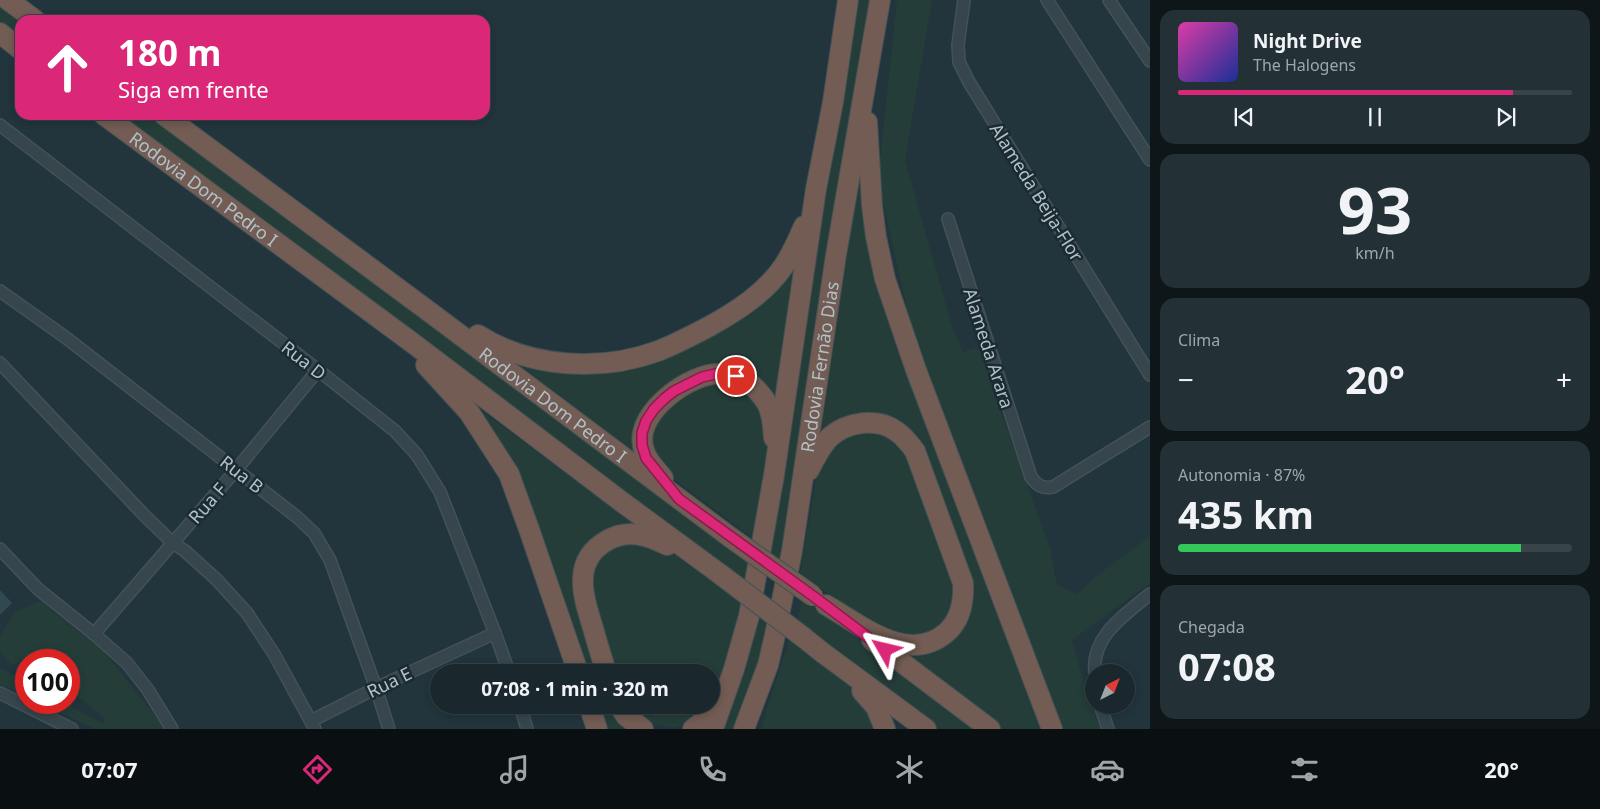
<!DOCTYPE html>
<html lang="pt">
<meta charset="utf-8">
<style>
:root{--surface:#1a282d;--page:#233035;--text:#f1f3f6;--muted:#9fa6aa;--line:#384449;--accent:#db2777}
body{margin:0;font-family:"Noto Sans",sans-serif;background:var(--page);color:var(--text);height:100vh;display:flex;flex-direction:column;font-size:19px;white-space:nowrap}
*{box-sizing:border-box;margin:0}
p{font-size:16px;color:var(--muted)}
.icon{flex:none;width:28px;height:28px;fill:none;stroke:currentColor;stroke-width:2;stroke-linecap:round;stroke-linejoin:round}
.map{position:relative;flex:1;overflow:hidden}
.panel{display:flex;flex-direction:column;gap:10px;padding:10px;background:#0e1619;width:450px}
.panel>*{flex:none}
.banner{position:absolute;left:15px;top:15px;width:475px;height:105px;border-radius:15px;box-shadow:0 2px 8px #0003,0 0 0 1px var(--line);background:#db2777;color:#fff;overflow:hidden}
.needle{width:32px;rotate:42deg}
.fabs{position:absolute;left:1085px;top:664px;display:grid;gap:10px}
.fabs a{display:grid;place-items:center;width:50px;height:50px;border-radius:50%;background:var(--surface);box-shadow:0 2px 8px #0003,0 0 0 1px var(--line);font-size:25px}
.speed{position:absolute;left:15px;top:649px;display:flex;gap:10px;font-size:25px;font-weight:700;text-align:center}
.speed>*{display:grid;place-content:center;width:65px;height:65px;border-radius:50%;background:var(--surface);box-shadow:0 2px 8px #0003,0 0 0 1px var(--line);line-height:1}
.speed .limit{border:8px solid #d22;background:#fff;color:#111}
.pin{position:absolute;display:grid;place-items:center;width:42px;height:42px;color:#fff;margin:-21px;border:2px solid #fff;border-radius:50%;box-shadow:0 1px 5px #0007}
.me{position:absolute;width:55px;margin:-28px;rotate:307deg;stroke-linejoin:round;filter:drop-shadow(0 0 4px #0008)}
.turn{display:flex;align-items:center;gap:18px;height:105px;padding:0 20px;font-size:22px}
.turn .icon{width:65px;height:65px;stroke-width:2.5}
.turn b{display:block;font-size:35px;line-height:42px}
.big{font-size:38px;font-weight:700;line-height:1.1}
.panel .widget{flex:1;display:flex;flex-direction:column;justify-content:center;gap:8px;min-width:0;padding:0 18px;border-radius:15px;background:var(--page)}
.panel .dial{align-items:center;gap:0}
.dial b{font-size:65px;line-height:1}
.song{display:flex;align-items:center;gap:15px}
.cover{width:60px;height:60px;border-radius:8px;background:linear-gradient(135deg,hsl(320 70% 55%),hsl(230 70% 35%))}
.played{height:5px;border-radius:2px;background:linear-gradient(90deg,var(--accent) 85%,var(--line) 85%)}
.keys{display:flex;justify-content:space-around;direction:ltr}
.heat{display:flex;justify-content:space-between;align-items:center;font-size:28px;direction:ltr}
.charge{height:8px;border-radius:4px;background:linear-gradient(90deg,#34c759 87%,var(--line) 0)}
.trip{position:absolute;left:430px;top:664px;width:290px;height:50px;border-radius:25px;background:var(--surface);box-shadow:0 2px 8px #0003,0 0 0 1px var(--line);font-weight:700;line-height:50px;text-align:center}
.tab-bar{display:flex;height:80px;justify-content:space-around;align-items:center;background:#0a1012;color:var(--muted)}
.tab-bar .icon{width:35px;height:35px}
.tab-bar .current{color:var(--accent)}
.tab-bar b{font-size:22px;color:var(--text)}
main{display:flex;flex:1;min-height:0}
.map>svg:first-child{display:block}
.green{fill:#243d38}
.building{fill:#314850}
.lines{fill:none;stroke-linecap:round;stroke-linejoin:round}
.street-casing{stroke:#425258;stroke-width:14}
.highway-casing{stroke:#415157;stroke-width:22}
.street{stroke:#36464c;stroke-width:11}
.highway{stroke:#725c53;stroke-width:20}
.highway-bridge-casing{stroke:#415157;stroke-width:22;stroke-linecap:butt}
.highway-bridge{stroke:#725c53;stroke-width:20}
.route-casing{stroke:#8e194d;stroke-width:12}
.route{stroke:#db2777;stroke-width:9}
.labels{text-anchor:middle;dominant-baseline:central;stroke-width:5;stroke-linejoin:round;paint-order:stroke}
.street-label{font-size:18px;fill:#b1c1c8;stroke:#1b2b31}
</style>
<main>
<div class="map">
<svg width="1150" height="729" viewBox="0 0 1150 729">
<rect width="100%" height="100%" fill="#22353c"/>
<g class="green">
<path d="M0 0 20 20V40L0 24Z"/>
<path d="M854 0H872L785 563 770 551Z"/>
<path d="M897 0H932L905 160 954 333 963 352 978 347 1050 548 1057 585 1077 594 1100 573 1150 536V583L1072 640 1087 693 1100 729H1058L915 344 878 180Z"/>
<path d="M114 115H157L755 561 749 586Z"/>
<path d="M859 177H864L872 237 1047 729H1000L903 652 969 604 895 424 820 435Z"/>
<path d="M800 250 777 414 764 387 680 379 639 455 503 353 530 362 679 346Z"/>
<path d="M728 381 760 399 768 445 757 541 670 476 658 465 647 432 684 391Z"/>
<path d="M477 408 640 527 585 557 603 672H586Z"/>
<path d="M867 426 900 441 957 584 948 621 916 640 874 627 800 573 819 462 826 449Z"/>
<path d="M616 544H655L679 557 745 605 720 680 711 701V672H616C607 645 582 589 596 563 600 555 610 549 616 544Z"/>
<path d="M802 597 978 729H939L797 621Z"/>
<path d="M40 601 104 652 166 729H95L40 703H64L104 724 105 719 73 692 79 682 69 675V660H47L34 651 13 666 0 652V636L14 613Z"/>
<path d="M757 615 772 626 737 729H719Z"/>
<path d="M790 638 849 685 862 697 879 729H762L766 711Z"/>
<path d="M0 667 26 682V696L0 684Z"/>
<path d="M597 705H614L633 729H605Z"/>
<path d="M628 705H709L691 724 672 728 649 723Z"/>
</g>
<path class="building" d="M0 590 12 603 0 615Z"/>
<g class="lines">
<g class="street-casing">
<g id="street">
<path d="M964 0 958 45 959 62 969 82 1150 375"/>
<path d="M1047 0 1150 160"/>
<path d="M1109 0 1150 61"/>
<path d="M0 125 318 370 395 431 417 455 440 492 495 633 509 672"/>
<path d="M948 219 1031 477C1037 485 1042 489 1053 487L1150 427"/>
<path d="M0 291 65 337 297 517 314 533 330 560 376 688 389 729"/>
<path d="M0 363 145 516 173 543 185 551 217 580 247 613 274 654 315 729"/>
<path d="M0 549 38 589 94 634 127 663 148 690 172 729"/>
<path d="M94 634 236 470 318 370"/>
<path d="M1095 672C1091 636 1126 614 1150 594"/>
<path d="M0 693 72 729"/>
<path d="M520 705 527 729"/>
<path d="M1100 705 1108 729"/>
<path d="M311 721 376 688 495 633"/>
</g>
</g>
<g class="highway-casing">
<g id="highway">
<path d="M8 0 35 20"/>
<path d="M0 33 20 49"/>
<path id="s1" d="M104 115 414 344 622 502 720 574"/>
<path id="s2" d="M164 115 435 316 730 537"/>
<path d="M867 122 872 206 876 237 885 279 916 370 1052 729"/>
<path d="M478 335C530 368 601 372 658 351 676 344 693 335 710 326 737 311 765 293 783 267 792 254 798 240 804 226"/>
<path d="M426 365 469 412 509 474 530 532 578 672"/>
<path d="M809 470C815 458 821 446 830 437 847 422 877 417 896 431 904 436 909 443 915 451L963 583C964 601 961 619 947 632 909 666 861 625 826 605"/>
<path d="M663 478C655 468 645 459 643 446 635 412 692 371 722 374 735 375 747 380 756 389 762 396 768 402 770 411 773 420 773 429 774 438"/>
<path d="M803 637 823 653 926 729"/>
<path d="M872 640 990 729"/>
<path d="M606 672C602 658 597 643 593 628 583 596 571 560 608 540 628 529 647 535 667 545"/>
<path d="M862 691 876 707 885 729"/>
<path d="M589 705 597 729"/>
<path d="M619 705 626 716 643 729"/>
<path d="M693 729 701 723 716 704"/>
<path d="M713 729 734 669 749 616 774 475 816 189 833 102 848 0"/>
<path id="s3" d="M744 729 768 665 775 635 792 551 836 255 880 0"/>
</g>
</g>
<use href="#street" class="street"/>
<use href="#highway" class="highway"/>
<g class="highway-bridge-casing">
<g id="highway-bridge">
<path d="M730 537 813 596"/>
<path d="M720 574 803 637"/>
</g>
</g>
<use href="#highway-bridge" class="highway-bridge"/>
</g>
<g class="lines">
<g class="route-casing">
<path id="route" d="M736 376 720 373 702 377 674 391 664 399 654 409 646 421 642 433V445L646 458 679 499 813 596 885 650"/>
</g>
<use href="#route" class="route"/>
</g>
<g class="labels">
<g class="street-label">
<text stroke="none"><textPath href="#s1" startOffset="124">Rodovia Dom Pedro I</textPath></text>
<text transform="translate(1037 192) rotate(58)">Alameda Beija-Flor</text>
<text transform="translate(989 348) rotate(72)">Alameda Arara</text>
<text transform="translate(304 360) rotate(38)">Rua D</text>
<text stroke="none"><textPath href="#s3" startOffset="371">Rodovia Fernão Dias</textPath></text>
<text stroke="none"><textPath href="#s2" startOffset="485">Rodovia Dom Pedro I</textPath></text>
<text transform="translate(242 474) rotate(38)">Rua B</text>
<text transform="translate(207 503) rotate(-49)">Rua F</text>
<text transform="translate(389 682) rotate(-26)">Rua E</text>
</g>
</g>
</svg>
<div class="fabs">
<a><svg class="needle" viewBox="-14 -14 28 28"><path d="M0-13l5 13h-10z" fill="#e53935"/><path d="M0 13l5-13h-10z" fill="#9fa6aa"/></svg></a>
</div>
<div class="speed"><div class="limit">100</div></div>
<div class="pin" style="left:736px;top:376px;background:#d93025"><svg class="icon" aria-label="arrive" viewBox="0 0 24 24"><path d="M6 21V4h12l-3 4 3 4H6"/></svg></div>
<svg class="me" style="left:885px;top:650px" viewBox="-20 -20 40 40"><path d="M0-17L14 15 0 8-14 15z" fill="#db2777" stroke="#fff" stroke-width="4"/></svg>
<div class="trip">07:08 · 1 min · 320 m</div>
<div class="banner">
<div class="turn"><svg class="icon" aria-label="ahead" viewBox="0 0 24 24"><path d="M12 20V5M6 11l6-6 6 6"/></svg><div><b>180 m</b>Siga em frente</div></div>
</div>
</div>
<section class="panel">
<div class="widget">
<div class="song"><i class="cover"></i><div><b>Night Drive</b><p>The Halogens</p></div></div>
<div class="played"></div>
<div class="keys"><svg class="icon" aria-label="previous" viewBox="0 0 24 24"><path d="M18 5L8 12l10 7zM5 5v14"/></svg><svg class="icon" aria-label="pause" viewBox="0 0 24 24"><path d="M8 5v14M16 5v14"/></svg><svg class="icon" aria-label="next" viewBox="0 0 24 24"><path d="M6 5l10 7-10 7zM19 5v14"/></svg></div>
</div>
<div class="widget dial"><b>93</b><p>km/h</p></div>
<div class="widget"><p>Clima</p>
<div class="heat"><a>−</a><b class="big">20°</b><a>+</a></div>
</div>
<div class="widget"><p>Autonomia · 87%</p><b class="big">435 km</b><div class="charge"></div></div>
<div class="widget"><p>Chegada</p><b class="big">07:08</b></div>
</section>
</main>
<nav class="tab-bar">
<b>07:07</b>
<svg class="icon current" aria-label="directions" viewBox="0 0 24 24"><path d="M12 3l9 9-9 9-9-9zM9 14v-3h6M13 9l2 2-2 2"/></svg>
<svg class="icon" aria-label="music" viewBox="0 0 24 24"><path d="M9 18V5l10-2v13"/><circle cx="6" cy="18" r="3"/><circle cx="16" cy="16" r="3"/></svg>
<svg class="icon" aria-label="phone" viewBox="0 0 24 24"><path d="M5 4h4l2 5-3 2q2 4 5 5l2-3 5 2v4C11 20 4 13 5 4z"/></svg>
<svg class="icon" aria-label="climate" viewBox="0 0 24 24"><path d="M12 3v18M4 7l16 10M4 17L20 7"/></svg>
<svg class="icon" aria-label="car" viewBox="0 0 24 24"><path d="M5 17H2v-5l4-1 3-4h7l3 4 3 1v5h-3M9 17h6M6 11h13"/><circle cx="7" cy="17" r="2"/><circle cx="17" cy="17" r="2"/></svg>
<svg class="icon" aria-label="filters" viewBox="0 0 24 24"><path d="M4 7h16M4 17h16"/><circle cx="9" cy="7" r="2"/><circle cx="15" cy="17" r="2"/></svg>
<b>20°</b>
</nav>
